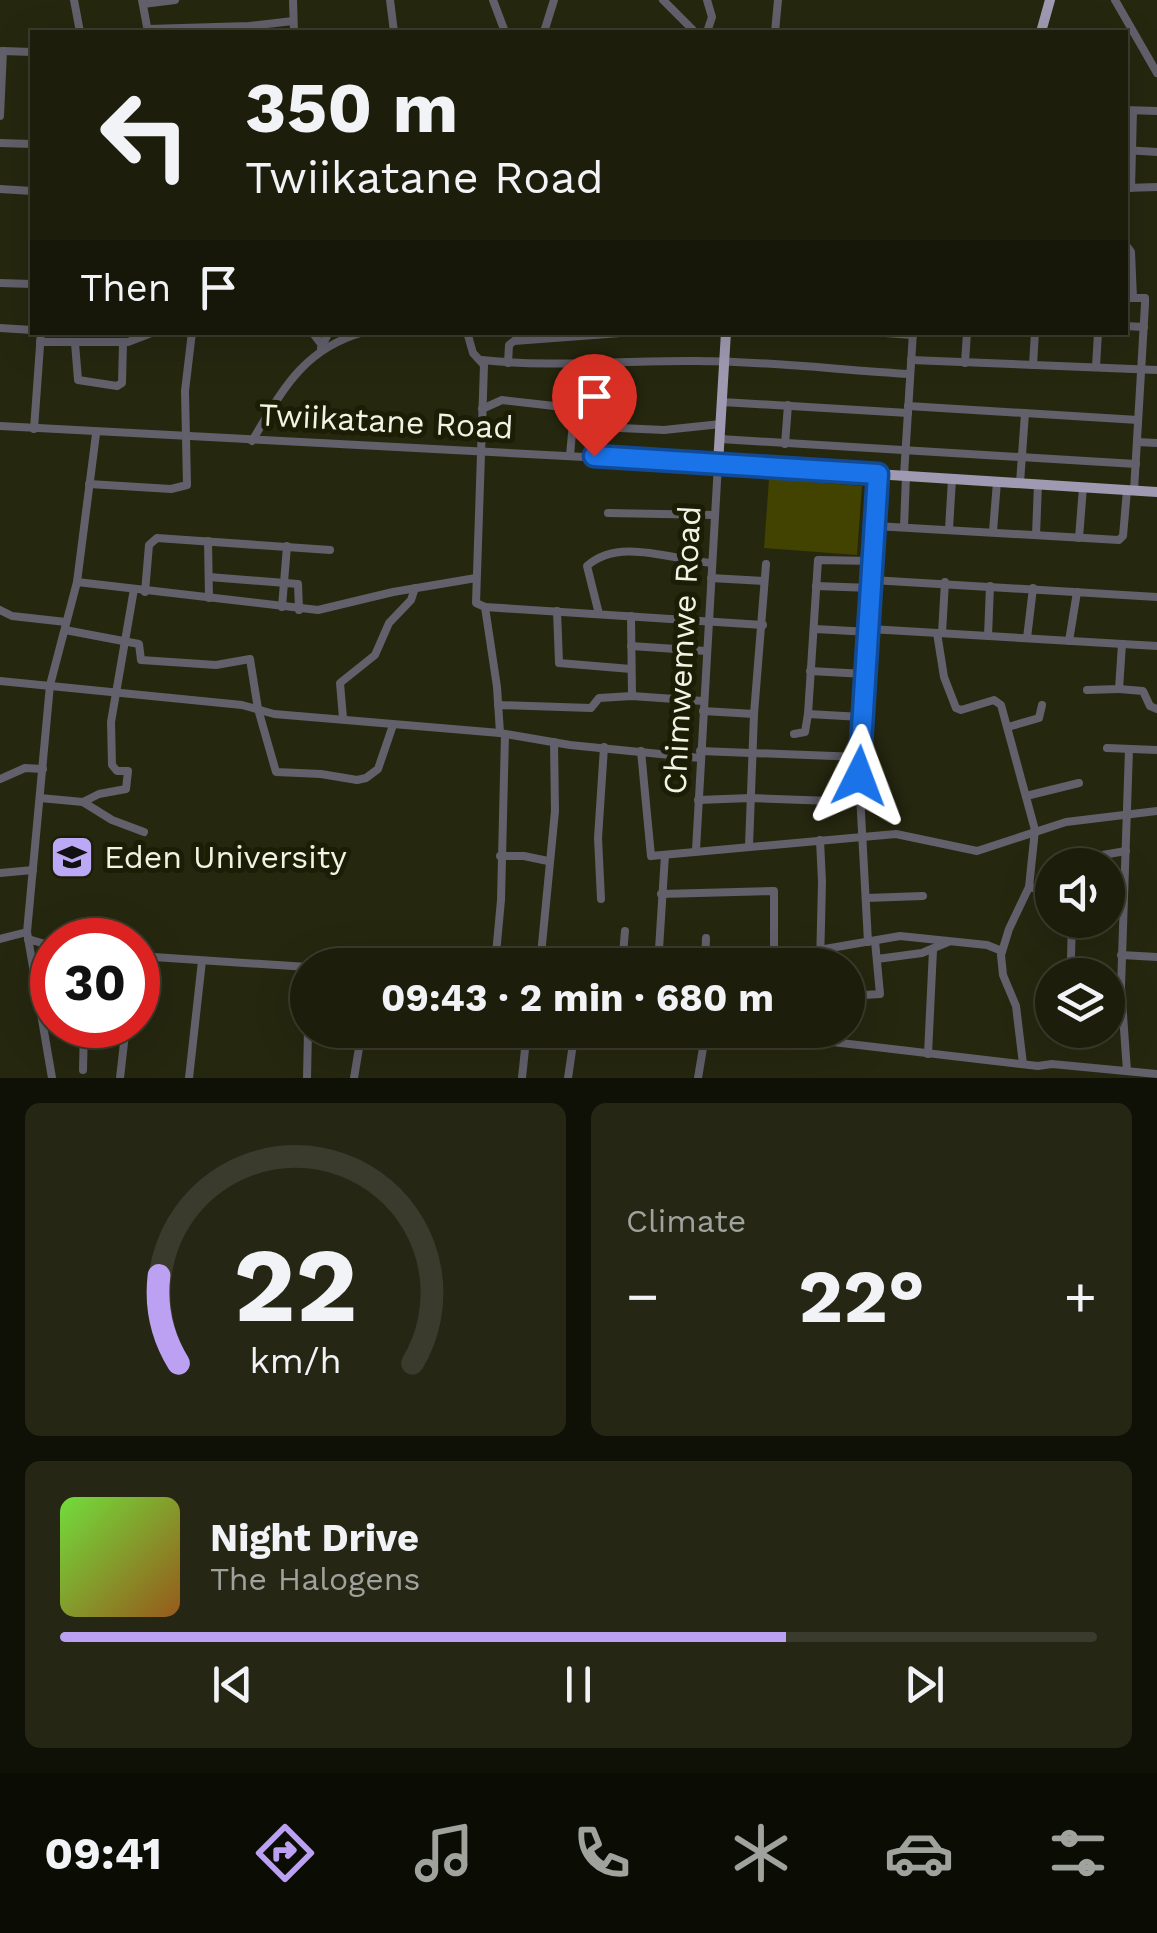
<!DOCTYPE html>
<meta charset="utf-8">
<style>
:root{--surface:#1c1d0b;--page:#252614;--text:#f1f3f6;--muted:#a0a29d;--line:#3a3b2c;--accent:#bca0f2}
body{margin:0;font-family:"Work Sans",sans-serif;background:var(--page);color:var(--text);height:100vh;display:flex;flex-direction:column;font-size:38px;white-space:nowrap}
*{box-sizing:border-box;margin:0}
p{font-size:32px;color:var(--muted)}
.icon{flex:none;width:55px;height:55px;fill:none;stroke:currentColor;stroke-width:2;stroke-linecap:round;stroke-linejoin:round}
.map{position:relative;height:1078px;overflow:hidden}
.side{display:flex;flex-direction:column;gap:25px;padding:25px;background:#0f1006;flex:1}
.side>*{flex:none}
.banner{position:absolute;left:30px;top:30px;width:1098px;height:305px;border-radius:0px;box-shadow:0 10px 40px #0002,0 0 0 2px var(--line);background:#1c1d0b;color:var(--text);overflow:hidden}
.fabs{position:absolute;left:1035px;top:848px;display:grid;gap:20px}
.fabs a{display:grid;place-items:center;width:90px;height:90px;border-radius:50%;background:var(--surface);box-shadow:0 10px 40px #0002,0 0 0 2px var(--line);font-size:50px}
.speed{position:absolute;left:30px;top:918px;display:flex;gap:20px;font-size:50px;font-weight:700;text-align:center}
.speed>*{display:grid;place-content:center;width:130px;height:130px;border-radius:50%;background:var(--surface);box-shadow:0 10px 40px #0002,0 0 0 2px var(--line);line-height:1}
.speed .limit{border:15px solid #d22;background:#fff;color:#111}
.pin{position:absolute;display:grid;place-items:center;width:85px;height:85px;color:#fff;margin:-102px -42px;border-radius:50% 50% 50% 0;rotate:-45deg;box-shadow:0 0 10px #0007}
.pin .icon{rotate:45deg}
.me{position:absolute;width:110px;margin:-55px;rotate:3deg;stroke-linejoin:round;filter:drop-shadow(0 0 8px #0008)}
.turn{display:flex;align-items:center;gap:35px;height:210px;padding:0 50px;font-size:45px}
.turn .icon{width:130px;height:130px;stroke-width:2.5}
.turn b{display:block;font-size:70px;line-height:85px}
.then{display:flex;align-items:center;height:95px;padding:0 50px;background:#0003;gap:20px;font-size:38px}
.big{font-size:75px;font-weight:700;line-height:1.1}
.side .widget{flex:1;display:flex;flex-direction:column;justify-content:center;gap:15px;min-width:0;padding:0 35px;border-radius:15px;background:var(--page)}
.side .dial{align-items:center;gap:0}
.dial svg{height:260px;overflow:visible;fill:none;stroke:var(--line);stroke-width:7;stroke-linecap:round;text-anchor:middle}
.dial text{fill:var(--text);stroke:none}
.song{display:flex;align-items:center;gap:30px}
.cover{width:120px;height:120px;border-radius:15px;background:linear-gradient(135deg,hsl(100 70% 55%),hsl(30 70% 35%))}
.played{height:10px;border-radius:5px;background:linear-gradient(90deg,var(--accent) 70%,var(--line) 70%)}
.keys{display:flex;justify-content:space-around;direction:ltr}
.heat{display:flex;justify-content:space-between;align-items:center;font-size:55px;direction:ltr}
.side .tiles{flex:1;display:grid;gap:25px;grid-template-columns:1fr 1fr}
.widget:last-child{grid-column:span 2}
.trip{position:absolute;left:290px;top:948px;width:575px;height:100px;border-radius:50px;background:var(--surface);box-shadow:0 10px 40px #0002,0 0 0 2px var(--line);font-weight:700;line-height:100px;text-align:center}
.tabs{display:flex;height:160px;justify-content:space-around;align-items:center;background:#0b0c04;color:var(--muted)}
.tabs .icon{width:70px;height:70px}
.tabs .active{color:var(--accent)}
.tabs b{font-size:45px;color:var(--text)}
.map>svg:first-child{display:block}
.green{fill:#424301}
.lines{fill:none;stroke-linecap:round;stroke-linejoin:round}
.minor{stroke:#62606b;stroke-width:8}
.major{stroke:#9f9ab1;stroke-width:10}
.route-casing{stroke:#114b97;stroke-width:25}
.route{stroke:#1a73e8;stroke-width:18}
.labels{text-anchor:middle;dominant-baseline:central;stroke-width:10;stroke-linejoin:round;paint-order:stroke}
.street-label{font-size:32px;fill:#f1f3e4;stroke:#1c1d05}
.poi-label{font-size:32px;fill:#f1f3e4;stroke:#1c1d05;text-anchor:start}
</style>
<div class="map">
<svg width="1157" height="1078" viewBox="0 0 1157 1078">
<rect width="100%" height="100%" fill="#26270f"/>
<path class="green" d="M769 479 862 486 857 555 764 548Z"/>
<g class="lines">
<g class="minor">
<path d="M74 0 80 32"/>
<path d="M142 0 148 32"/>
<path d="M293 0 294 32"/>
<path d="M390 0 394 32"/>
<path d="M493 0 505 32"/>
<path d="M663 0 695 32"/>
<path d="M1115 0 1157 73"/>
<path d="M143 4 175 0"/>
<path d="M148 29 249 26 293 21"/>
<path d="M544 32 554 0"/>
<path d="M707 32 712 17 707 0"/>
<path d="M775 32 778 0"/>
<path d="M2 51 32 52"/>
<path d="M1125 110 1157 111"/>
<path d="M0 116 3 51"/>
<path d="M0 143 32 144"/>
<path d="M1125 150 1157 152"/>
<path d="M1125 188 1157 187"/>
<path d="M1131 188 1133 111"/>
<path d="M0 189 32 191"/>
<path d="M1125 244 1131 252 1133 298"/>
<path d="M0 283 32 284"/>
<path d="M1125 298H1145V304L1134 491"/>
<path d="M1125 326 1144 327"/>
<path d="M0 328 32 330"/>
<path d="M312 332 322 345"/>
<path d="M467 332 473 353 484 365 476 603 485 607 763 625"/>
<path d="M871 332 913 335"/>
<path d="M40 342H128L154 332"/>
<path d="M75 343 78 380 117 386 122 383 123 343"/>
<path d="M321 348 329 332"/>
<path d="M482 360C553 368 625 360 696 361 767 361 839 370 910 374"/>
<path d="M911 360 1157 370"/>
<path d="M508 363 509 345 514 341 634 332"/>
<path d="M965 363 967 332"/>
<path d="M1033 365 1035 332"/>
<path d="M1096 367 1098 332"/>
<path d="M722 402 908 413"/>
<path d="M908 406 1138 420"/>
<path d="M482 409 502 400 572 408 574 412 570 455"/>
<path d="M0 426 718 464 696 850"/>
<path d="M620 428 664 430 721 424"/>
<path d="M34 429 41 332"/>
<path d="M720 439 1136 464"/>
<path d="M252 441C283 389 303 349 364 332"/>
<path d="M1137 442 1157 443"/>
<path d="M785 444 788 405"/>
<path d="M904 475 913 332"/>
<path d="M1020 483 1025 413"/>
<path d="M89 484 171 489 187 485 185 391 192 332"/>
<path d="M608 513 715 515"/>
<path d="M875 526 1119 540 1123 536 1127 490"/>
<path d="M904 527 906 476"/>
<path d="M949 529 952 479"/>
<path d="M993 531 997 482"/>
<path d="M1036 535 1038 484"/>
<path d="M1079 538 1083 487"/>
<path d="M208 541 209 598"/>
<path d="M209 577 298 584 299 610"/>
<path d="M711 578 764 581"/>
<path d="M872 580 1157 597"/>
<path d="M77 582 318 610 393 592 476 578"/>
<path d="M816 586 872 588"/>
<path d="M145 592 149 545 157 538 330 550"/>
<path d="M282 607 287 546"/>
<path d="M485 607 497 687 500 733"/>
<path d="M0 610 12 616 66 622"/>
<path d="M557 611 559 663 631 669"/>
<path d="M599 614 587 566C619 537 672 560 712 563"/>
<path d="M631 616 632 696"/>
<path d="M815 629 870 632"/>
<path d="M870 629 1157 646"/>
<path d="M65 630 139 644 141 660 216 665 250 659 258 709 276 772 321 774 357 780 366 778 378 769 393 725"/>
<path d="M937 633 944 677 956 708 961 710 994 700 1001 705 1035 830 1029 887 1009 929 1001 955 1003 975 1016 1006 1023 1064"/>
<path d="M942 633 945 582"/>
<path d="M988 636 990 586"/>
<path d="M1027 638 1033 588"/>
<path d="M1069 641 1077 592"/>
<path d="M631 646 706 651"/>
<path d="M810 671 865 674"/>
<path d="M0 681 242 705 274 714 500 733 570 745 700 758"/>
<path d="M1119 689 1143 691 1150 706 1157 709"/>
<path d="M1087 690 1119 689 1122 644"/>
<path d="M498 705 591 708 599 698 632 696 703 701"/>
<path d="M703 711 754 714 766 564"/>
<path d="M808 714 862 717"/>
<path d="M343 718 340 683 375 655 389 623 411 600 415 588"/>
<path d="M1008 727 1039 718 1042 705"/>
<path d="M794 734 805 732 808 714 818 560 873 561"/>
<path d="M1107 748 1157 750"/>
<path d="M641 751 651 856 896 834 977 851 1066 822 1157 811"/>
<path d="M700 751 860 757"/>
<path d="M0 779 25 768 43 769"/>
<path d="M1026 796 1079 783"/>
<path d="M40 798 83 802 112 820 144 832"/>
<path d="M698 800 751 798 859 802"/>
<path d="M83 802 99 794 126 789 128 771H117L112 765 111 722 134 589"/>
<path d="M749 846 754 714"/>
<path d="M500 856H524L548 861"/>
<path d="M1074 865 1079 859 1126 851"/>
<path d="M0 873 33 870"/>
<path d="M1029 887 1052 892"/>
<path d="M661 894 774 891V965"/>
<path d="M866 898 923 896"/>
<path d="M601 899 598 838 604 747"/>
<path d="M0 939 27 932"/>
<path d="M28 939 52 946"/>
<path d="M868 942 859 776 878 474"/>
<path d="M819 950 900 936 987 945 1002 951"/>
<path d="M1121 955 1157 957"/>
<path d="M138 956 308 967"/>
<path d="M1071 957 1072 920"/>
<path d="M877 959 922 953 948 942"/>
<path d="M495 965 501 900 505 734"/>
<path d="M540 965 555 811 554 742"/>
<path d="M622 965 625 931"/>
<path d="M658 965 665 855"/>
<path d="M705 965 706 938"/>
<path d="M820 965 822 882 820 840"/>
<path d="M308 979V1023"/>
<path d="M848 996 880 994 875 941"/>
<path d="M37 1004 52 1003"/>
<path d="M729 1030 1038 1066 1052 1064 1157 1074"/>
<path d="M928 1054 933 950"/>
<path d="M83 1070 84 1025"/>
<path d="M1127 1071 1121 987 1129 749"/>
<path d="M52 1078 27 932 50 685 77 582 96 434"/>
<path d="M120 1078 126 1025"/>
<path d="M189 1078 202 961"/>
<path d="M307 1078 308 1030"/>
<path d="M354 1078 359 1048 357 1030"/>
<path d="M522 1078 527 1030"/>
<path d="M568 1078 575 1030"/>
<path d="M698 1078 706 1030"/>
</g>
<g class="major">
<path d="M1041 32 1050 0"/>
<path d="M726 332 718 464 1157 492"/>
</g>
</g>
<g class="lines">
<g class="route-casing">
<path id="route" d="M594 456 878 474 859 776"/>
</g>
<use href="#route" class="route"/>
</g>
<defs>
<g id="university-square" transform="scale(2.25)"><rect x="-9" y="-9" width="18" height="18" rx="4" fill="#bca9f5" stroke="#1c1d05"/><path d="M0-5L7-2L0 1L-7-2ZM-4 1L0 2.5L4 1V4Q0 6-4 4Z" fill="#111"/></g>
</defs>
<g fill-rule="evenodd">
<use href="#university-square" x="72" y="857"/>
</g>
<g class="labels">
<g class="street-label">
<text transform="translate(386 421) rotate(3)">Twiikatane Road</text>
<text transform="translate(682 650) rotate(-87)">Chimwemwe Road</text>
</g>
<g class="poi-label">
<text x="104" y="857">Eden University</text>
</g>
</g>
</svg>
<div class="fabs">
<a><svg class="icon" aria-label="sound" viewBox="0 0 24 24"><path d="M4 9h4l5-4v14l-5-4H4zM17 9q2 3 0 6"/></svg></a>
<a><svg class="icon" aria-label="layers" viewBox="0 0 24 24"><path d="M12 4l9 5-9 5-9-5zM3 14l9 5 9-5"/></svg></a>
</div>
<div class="speed"><div class="limit">30</div></div>
<div class="pin" style="left:594px;top:456px;background:#d93025"><svg class="icon" aria-label="arrive" viewBox="0 0 24 24"><path d="M6 21V4h12l-3 4 3 4H6"/></svg></div>
<svg class="me" style="left:859px;top:776px" viewBox="-20 -20 40 40"><path d="M0-17L14 15 0 8-14 15z" fill="#1a73e8" stroke="#fff" stroke-width="4"/></svg>
<div class="trip">09:43 · 2 min · 680 m</div>
<div class="banner">
<div class="turn"><svg class="icon" aria-label="left" viewBox="0 0 24 24"><path d="M17 20v-9H6M10 6l-5 5 5 5"/></svg><div><b>350 m</b>Twiikatane Road</div></div>
<div class="then">Then<svg class="icon" aria-label="arrive" viewBox="0 0 24 24"><path d="M6 21V4h12l-3 4 3 4H6"/></svg></div>
</div>
</div>
<section class="side">
<div class="tiles">
<div class="widget dial"><svg viewBox="0 0 100 80">
<path d="M14 69A42 42 0 1 1 86 69"/>
<path d="M14 69A42 42 0 0 1 8 42" stroke="#bca0f2"/>
<text x="50" y="56" font-size="32" font-weight="700">22</text>
<text x="50" y="72" font-size="11">km/h</text>
</svg></div>
<div class="widget"><p>Climate</p>
<div class="heat"><a>−</a><b class="big">22°</b><a>+</a></div>
</div>
<div class="widget">
<div class="song"><i class="cover"></i><div><b>Night Drive</b><p>The Halogens</p></div></div>
<div class="played"></div>
<div class="keys"><svg class="icon" aria-label="previous" viewBox="0 0 24 24"><path d="M18 5L8 12l10 7zM5 5v14"/></svg><svg class="icon" aria-label="pause" viewBox="0 0 24 24"><path d="M8 5v14M16 5v14"/></svg><svg class="icon" aria-label="next" viewBox="0 0 24 24"><path d="M6 5l10 7-10 7zM19 5v14"/></svg></div>
</div>
</div>
</section>
<nav class="tabs">
<b>09:41</b>
<svg class="icon active" aria-label="directions" viewBox="0 0 24 24"><path d="M12 3l9 9-9 9-9-9zM9 14v-3h6M13 9l2 2-2 2"/></svg>
<svg class="icon" aria-label="music" viewBox="0 0 24 24"><path d="M9 18V5l10-2v13"/><circle cx="6" cy="18" r="3"/><circle cx="16" cy="16" r="3"/></svg>
<svg class="icon" aria-label="phone" viewBox="0 0 24 24"><path d="M5 4h4l2 5-3 2q2 4 5 5l2-3 5 2v4C11 20 4 13 5 4z"/></svg>
<svg class="icon" aria-label="climate" viewBox="0 0 24 24"><path d="M12 3v18M4 7l16 10M4 17L20 7"/></svg>
<svg class="icon" aria-label="car" viewBox="0 0 24 24"><path d="M5 17H2v-5l4-1 3-4h7l3 4 3 1v5h-3M9 17h6M6 11h13"/><circle cx="7" cy="17" r="2"/><circle cx="17" cy="17" r="2"/></svg>
<svg class="icon" aria-label="filters" viewBox="0 0 24 24"><path d="M4 7h16M4 17h16"/><circle cx="9" cy="7" r="2"/><circle cx="15" cy="17" r="2"/></svg>
</nav>
